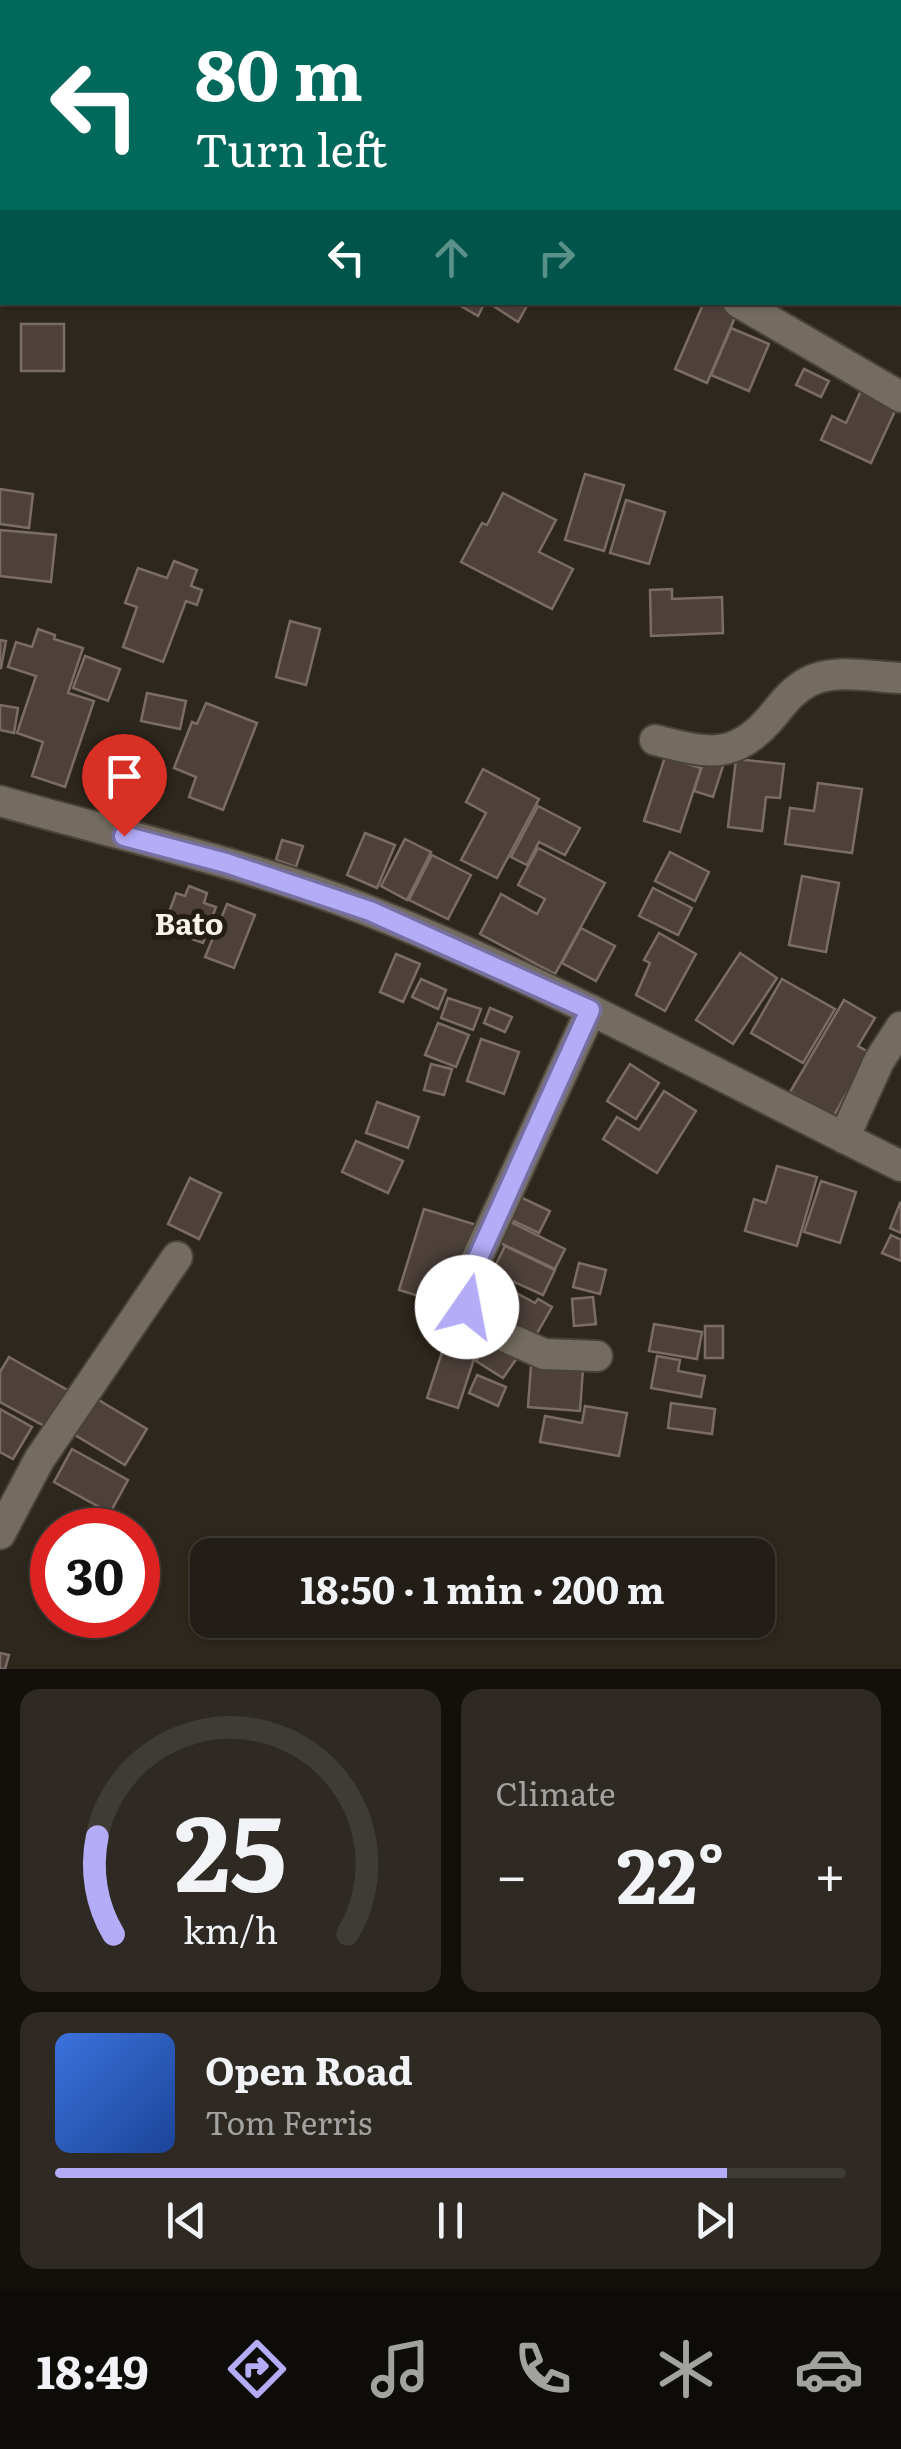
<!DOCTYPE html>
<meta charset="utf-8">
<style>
:root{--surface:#221d16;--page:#2e2a23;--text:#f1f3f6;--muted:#a2a2a1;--line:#3f3b35;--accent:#b5acf8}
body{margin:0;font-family:Literata,serif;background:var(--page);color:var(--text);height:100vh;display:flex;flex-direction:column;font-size:38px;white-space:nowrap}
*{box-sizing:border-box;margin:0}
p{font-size:32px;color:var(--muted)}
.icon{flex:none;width:55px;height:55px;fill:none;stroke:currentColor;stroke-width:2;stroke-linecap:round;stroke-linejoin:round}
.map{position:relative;height:1669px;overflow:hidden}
.sheet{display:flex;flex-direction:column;gap:20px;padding:20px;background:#13100c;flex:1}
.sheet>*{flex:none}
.banner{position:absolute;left:0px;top:0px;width:902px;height:305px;box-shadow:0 2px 8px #0004,0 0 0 2px var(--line);background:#00695c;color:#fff;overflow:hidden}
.speed{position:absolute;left:30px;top:1508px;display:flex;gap:20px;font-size:50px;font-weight:700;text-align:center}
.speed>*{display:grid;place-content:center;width:130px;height:130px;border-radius:50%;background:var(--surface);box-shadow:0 2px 8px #0004,0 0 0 2px var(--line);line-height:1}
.speed .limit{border:15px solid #d22;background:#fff;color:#111}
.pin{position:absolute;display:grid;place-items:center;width:85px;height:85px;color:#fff;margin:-102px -42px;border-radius:50% 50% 50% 0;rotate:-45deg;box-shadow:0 0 10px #0007}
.pin .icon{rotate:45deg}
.me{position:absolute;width:110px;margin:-55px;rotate:12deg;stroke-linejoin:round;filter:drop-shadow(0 0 8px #0008)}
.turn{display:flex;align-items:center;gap:35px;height:210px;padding:0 30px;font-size:45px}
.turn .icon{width:130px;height:130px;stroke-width:2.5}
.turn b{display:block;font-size:70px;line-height:85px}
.lanes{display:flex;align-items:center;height:95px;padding:0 30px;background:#0003;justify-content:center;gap:50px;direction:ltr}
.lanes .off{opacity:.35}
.big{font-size:75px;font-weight:700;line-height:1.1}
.sheet .tile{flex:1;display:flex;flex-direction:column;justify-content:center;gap:15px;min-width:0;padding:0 35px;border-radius:20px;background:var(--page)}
.sheet .dial{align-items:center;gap:0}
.dial svg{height:260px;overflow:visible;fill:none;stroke:var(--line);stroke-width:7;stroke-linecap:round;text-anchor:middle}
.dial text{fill:var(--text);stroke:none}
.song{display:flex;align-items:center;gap:30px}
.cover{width:120px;height:120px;border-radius:15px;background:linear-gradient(135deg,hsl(220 70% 55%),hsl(220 70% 35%))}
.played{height:10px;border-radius:5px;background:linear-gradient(90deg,var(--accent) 85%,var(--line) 85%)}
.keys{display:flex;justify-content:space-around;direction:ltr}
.heat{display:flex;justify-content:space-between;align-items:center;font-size:55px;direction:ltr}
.sheet .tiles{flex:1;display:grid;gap:20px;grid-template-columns:1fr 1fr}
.tile:last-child{grid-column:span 2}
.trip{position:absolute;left:190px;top:1538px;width:585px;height:100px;border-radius:20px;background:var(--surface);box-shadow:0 2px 8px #0004,0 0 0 2px var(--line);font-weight:700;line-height:100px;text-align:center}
.menu{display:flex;height:160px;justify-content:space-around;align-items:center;background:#0e0c09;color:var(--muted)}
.menu .icon{width:70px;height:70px}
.menu .active{color:var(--accent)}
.menu b{font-size:45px;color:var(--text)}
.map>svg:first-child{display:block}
.building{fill:#4e413b;stroke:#7b6d66;stroke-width:2.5}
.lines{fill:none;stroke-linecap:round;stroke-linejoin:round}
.street-casing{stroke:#484239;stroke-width:34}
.street{stroke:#746c60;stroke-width:30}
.route-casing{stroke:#7670a1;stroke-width:25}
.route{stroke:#b5acf8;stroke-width:18}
.labels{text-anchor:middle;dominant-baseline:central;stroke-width:10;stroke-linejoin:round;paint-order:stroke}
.quarter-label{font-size:30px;font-weight:bold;fill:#f7f2ec;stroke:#241d13}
</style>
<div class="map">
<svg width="901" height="1669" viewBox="0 0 901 1669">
<rect width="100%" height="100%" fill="#2e271d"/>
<g class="building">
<path d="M454 302H485L478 316Z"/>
<path d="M487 302H529L518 322Z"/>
<path d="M704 302H727L739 308 707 383 675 369Z"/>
<rect x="21" y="324" width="43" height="47"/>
<path d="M731 328 769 344 749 391 711 375Z"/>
<path d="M804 369 829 381 821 397 796 385Z"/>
<path d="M865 382 901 398 871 463 821 440 832 416 846 423Z"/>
<path d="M585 474 624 485 604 551 565 540Z"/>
<path d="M0 489 33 494 29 528 0 524Z"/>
<path d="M503 493 556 520 539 552 573 569 552 609 461 562 482 523 487 525Z"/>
<path d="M626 500 665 512 649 564 610 553Z"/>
<path d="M0 530 56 535 51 582 0 576Z"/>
<path d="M174 561 197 570 191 586 202 590 197 605 186 601 163 662 123 647 137 607 125 603 138 568 167 578Z"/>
<path d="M672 589V599L722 597 723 633 651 636 650 590Z"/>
<path d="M290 621 320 629 306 685 276 677Z"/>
<path d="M38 629 55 635 54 639 83 648 68 693 94 701 65 787 32 776 43 742 17 733 36 676 8 667 16 642 32 647Z"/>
<path d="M0 640 6 641 1 668H0Z"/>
<path d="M85 656 120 669 108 701 73 688Z"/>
<path d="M147 693 186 701 180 729 141 721Z"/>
<path d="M206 703 257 723 223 810 189 797 196 777 174 768 192 722 197 724Z"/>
<path d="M0 705 18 708 14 733 0 730Z"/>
<path d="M665 757 701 768 680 832 644 821Z"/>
<path d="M131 759 160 769 145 809 116 799Z"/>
<path d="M736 759 784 764 780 798 766 797 762 831 728 827Z"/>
<path d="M704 760 723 766 713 797 694 791Z"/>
<path d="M483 769 539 799 497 878 461 860 486 813 466 802Z"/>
<path d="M818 783 862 789 852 853 785 844 790 808 814 811Z"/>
<path d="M538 806 580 828 565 855 539 842 527 865 511 857Z"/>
<path d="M365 833 395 845 377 888 347 875Z"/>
<path d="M405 839 431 852 407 900 381 886Z"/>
<path d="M282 840 303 846 296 867 276 860Z"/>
<path d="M538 848 605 883 555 974 480 934 501 894 537 914 545 899 518 885Z"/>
<path d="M670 852 709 872 695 901 655 881Z"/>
<path d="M432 855 471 875 448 919 409 900Z"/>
<path d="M802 876 839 883 826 952 789 945Z"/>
<path d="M189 886 207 893 204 903 216 907 203 943 163 929 176 893 185 896Z"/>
<path d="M653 888 692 908 678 935 639 916Z"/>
<path d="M227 904 255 915 234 968 205 957Z"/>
<path d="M581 928 615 946 596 981 562 963Z"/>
<path d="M659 933 696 954 665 1011 636 995 650 963 644 960Z"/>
<path d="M740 953 777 978 733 1044 696 1020Z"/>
<path d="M396 954 420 964 403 1002 380 992Z"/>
<path d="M421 979 446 990 438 1009 412 997Z"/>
<path d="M782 979 835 1009 803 1063 751 1033Z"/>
<path d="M448 998 481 1009 473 1030 441 1018Z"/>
<path d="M844 1000 875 1018 858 1046 870 1053 833 1117 790 1092Z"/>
<path d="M490 1008 512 1017 505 1032 484 1023Z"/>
<path d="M438 1023 469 1035 456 1067 425 1055Z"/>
<path d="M481 1039 519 1052 504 1094 467 1081Z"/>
<path d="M431 1064 452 1069 444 1095 424 1090Z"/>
<path d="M630 1064 659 1083 636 1119 607 1101Z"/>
<path d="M664 1091 696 1111 657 1173 603 1139 617 1117 639 1130Z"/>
<path d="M377 1102 419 1117 408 1148 366 1133Z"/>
<path d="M356 1141 403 1161 388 1193 342 1172Z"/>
<path d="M777 1166 817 1177 797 1246 745 1231 754 1199 766 1203Z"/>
<path d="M190 1178 221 1193 199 1239 168 1224Z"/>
<path d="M821 1181 856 1192 840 1243 804 1232Z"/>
<path d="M516 1195 550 1211 539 1233 505 1217Z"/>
<path d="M900 1203 901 1204V1233L890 1228Z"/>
<path d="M424 1209 477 1225 456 1291 446 1288 441 1303 399 1290Z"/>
<path d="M502 1218 565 1249 555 1269 492 1239Z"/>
<path d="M891 1235 901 1240V1261L882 1253Z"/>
<path d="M505 1246 555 1270 543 1295 492 1272Z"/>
<path d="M579 1263 606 1270 600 1294 573 1287Z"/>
<path d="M496 1282 535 1303 538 1299 552 1307 532 1342 479 1313Z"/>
<path d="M593 1297 596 1324 574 1326 572 1299Z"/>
<path d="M654 1324 702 1332 697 1359 649 1351Z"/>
<rect x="705" y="1326" width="18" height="32"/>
<path d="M489 1340 517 1358 503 1378 476 1361Z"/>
<path d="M445 1343 476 1353 458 1408 427 1398Z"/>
<path d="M657 1356 680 1360 678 1371 705 1376 701 1397 651 1388Z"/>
<path d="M9 1357 71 1392 50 1429 0 1402V1372Z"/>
<path d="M531 1365 583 1369 580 1411 528 1407Z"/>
<path d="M477 1375 506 1387 498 1406 469 1393Z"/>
<path d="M97 1399 147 1429 125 1465 75 1435Z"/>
<path d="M671 1403 715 1409 712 1434 668 1428Z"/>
<path d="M585 1406 627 1413 619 1456 540 1442 545 1416 582 1423Z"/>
<path d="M0 1409 32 1427 13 1459 0 1452Z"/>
<path d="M72 1449 128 1480 110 1513 54 1482Z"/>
<path d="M0 1653 9 1655 5 1669H0Z"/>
</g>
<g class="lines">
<g class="street-casing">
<g id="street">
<path d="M117 2 119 0"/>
<path d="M0 261H2"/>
<path d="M738 302 901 397"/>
<path d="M655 740C704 752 732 762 769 720 781 706 791 691 808 682 834 668 872 677 901 678"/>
<path d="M0 801C123 836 250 864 369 911 551 983 726 1080 901 1166"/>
<path d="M591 1010 467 1280C466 1298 466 1312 479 1325L544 1354 597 1356"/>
<path d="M844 1138 879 1061 901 1027"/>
<path d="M0 1534 39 1460 177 1257"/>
</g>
</g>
<use href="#street" class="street"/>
</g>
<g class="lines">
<g class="route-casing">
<path id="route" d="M124 836 226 863 370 911 590 1010 468 1280 467 1307"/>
</g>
<use href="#route" class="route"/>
</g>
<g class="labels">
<g class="quarter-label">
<text x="189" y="922">Bato</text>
</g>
</g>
</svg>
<div class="speed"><div class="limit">30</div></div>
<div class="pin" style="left:124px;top:836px;background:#d93025"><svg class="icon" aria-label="arrive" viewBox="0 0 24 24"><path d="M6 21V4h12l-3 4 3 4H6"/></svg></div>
<svg class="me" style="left:467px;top:1307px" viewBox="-20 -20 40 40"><circle r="19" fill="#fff"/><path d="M0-13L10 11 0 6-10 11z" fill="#b5acf8"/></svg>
<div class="trip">18:50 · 1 min · 200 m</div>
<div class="banner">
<div class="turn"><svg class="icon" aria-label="left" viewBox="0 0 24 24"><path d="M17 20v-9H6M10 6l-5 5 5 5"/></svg><div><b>80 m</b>Turn left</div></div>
<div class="lanes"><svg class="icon" aria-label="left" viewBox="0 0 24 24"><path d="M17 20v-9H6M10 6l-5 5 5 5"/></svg><svg class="icon off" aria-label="ahead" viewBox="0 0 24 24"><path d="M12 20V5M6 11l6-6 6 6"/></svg><svg class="icon off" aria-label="right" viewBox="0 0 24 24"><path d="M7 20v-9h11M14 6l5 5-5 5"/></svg></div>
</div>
</div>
<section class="sheet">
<div class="tiles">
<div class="tile dial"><svg viewBox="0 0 100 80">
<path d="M14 69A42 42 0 1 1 86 69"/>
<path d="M14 69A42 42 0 0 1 9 39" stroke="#b5acf8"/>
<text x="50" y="56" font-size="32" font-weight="700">25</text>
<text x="50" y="72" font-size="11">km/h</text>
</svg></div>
<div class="tile"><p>Climate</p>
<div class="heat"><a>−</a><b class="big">22°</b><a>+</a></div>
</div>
<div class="tile">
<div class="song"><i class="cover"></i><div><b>Open Road</b><p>Tom Ferris</p></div></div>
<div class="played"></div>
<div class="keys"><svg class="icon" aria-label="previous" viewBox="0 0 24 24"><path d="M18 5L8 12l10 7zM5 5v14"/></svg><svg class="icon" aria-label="pause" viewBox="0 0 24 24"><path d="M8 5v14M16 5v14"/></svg><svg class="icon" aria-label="next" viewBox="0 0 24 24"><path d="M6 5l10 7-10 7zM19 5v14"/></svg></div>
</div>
</div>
</section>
<nav class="menu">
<b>18:49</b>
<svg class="icon active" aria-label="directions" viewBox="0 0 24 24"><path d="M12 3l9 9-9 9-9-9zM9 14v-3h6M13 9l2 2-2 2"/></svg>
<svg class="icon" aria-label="music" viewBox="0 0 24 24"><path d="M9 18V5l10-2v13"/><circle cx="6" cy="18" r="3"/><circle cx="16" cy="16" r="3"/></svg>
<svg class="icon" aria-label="phone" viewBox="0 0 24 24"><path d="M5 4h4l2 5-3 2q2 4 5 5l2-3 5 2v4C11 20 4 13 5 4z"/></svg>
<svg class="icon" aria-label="climate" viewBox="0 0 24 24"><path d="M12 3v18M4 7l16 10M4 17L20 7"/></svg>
<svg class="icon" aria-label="car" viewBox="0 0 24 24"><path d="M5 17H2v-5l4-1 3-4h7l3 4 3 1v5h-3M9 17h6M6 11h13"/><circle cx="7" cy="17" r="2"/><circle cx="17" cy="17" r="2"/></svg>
</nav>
